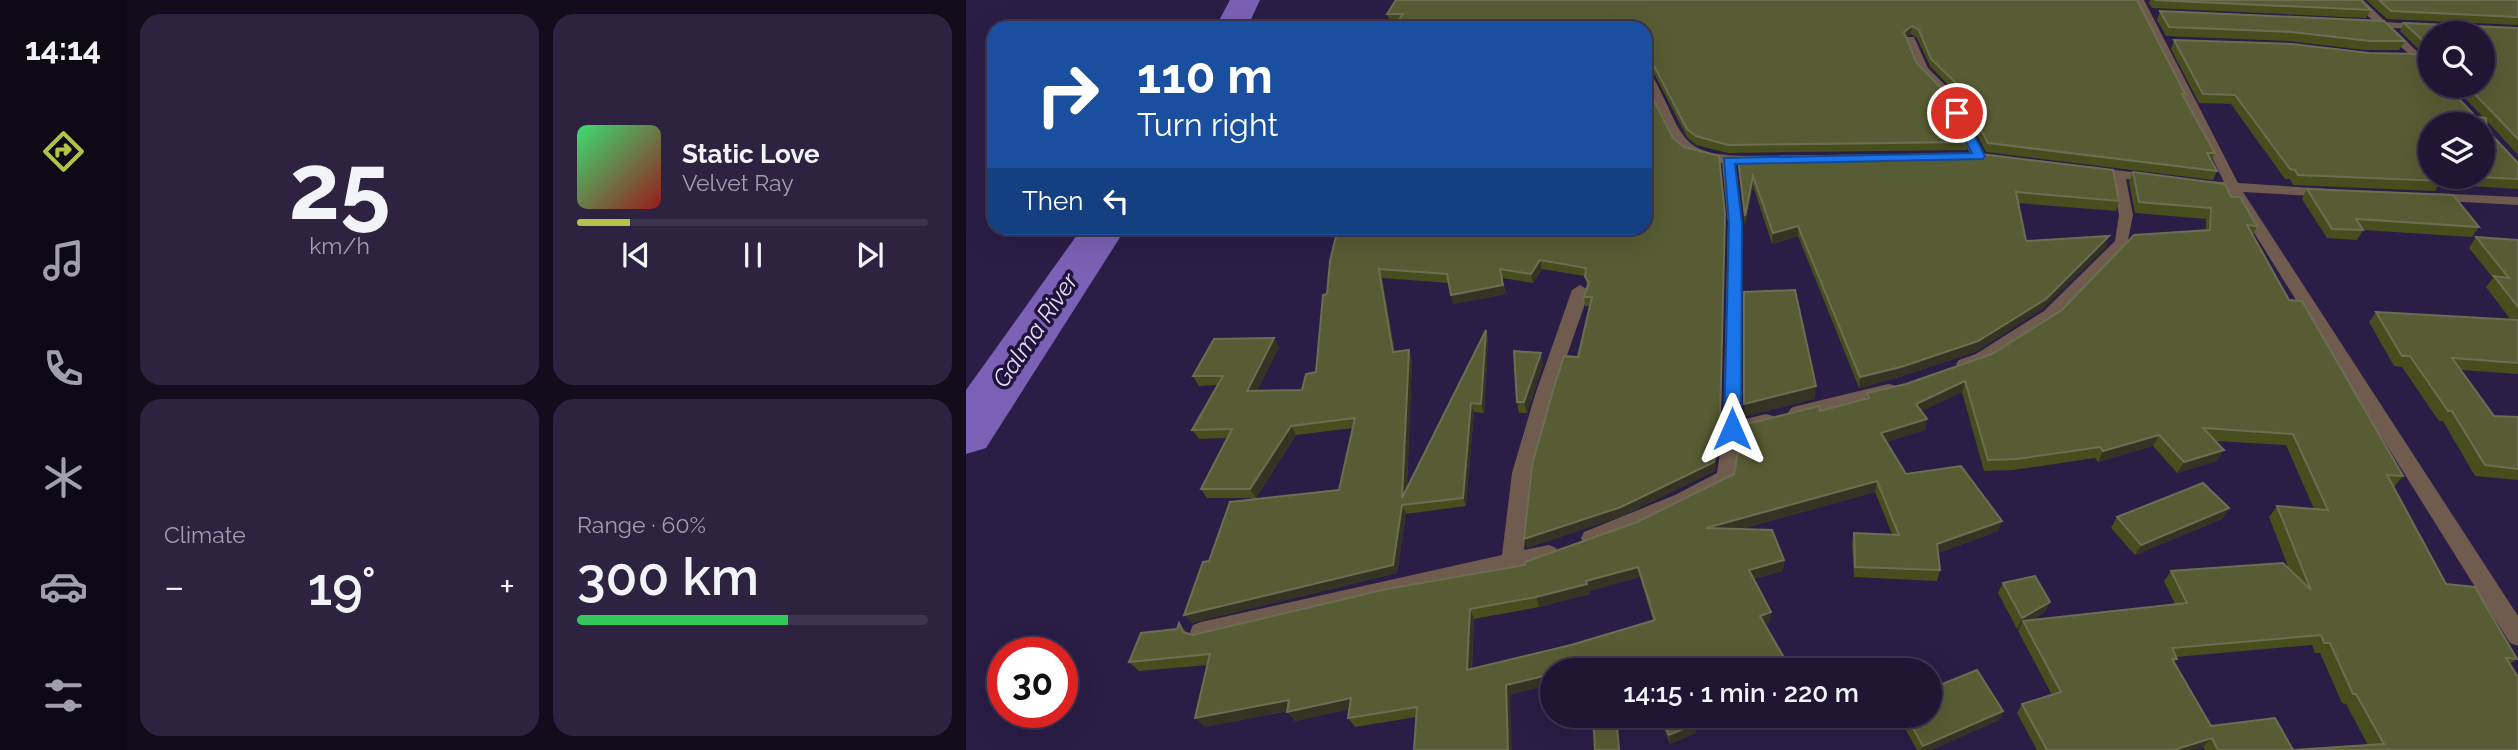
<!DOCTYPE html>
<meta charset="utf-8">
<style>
:root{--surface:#201634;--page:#2d2340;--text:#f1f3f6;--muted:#a29fac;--line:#3d354f;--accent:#b4c24a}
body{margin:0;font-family:Raleway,sans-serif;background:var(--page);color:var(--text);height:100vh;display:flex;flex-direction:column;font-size:26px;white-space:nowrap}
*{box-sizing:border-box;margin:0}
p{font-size:23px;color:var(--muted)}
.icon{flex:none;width:38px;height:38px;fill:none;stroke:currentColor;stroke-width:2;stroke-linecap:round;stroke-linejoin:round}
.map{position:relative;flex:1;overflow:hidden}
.details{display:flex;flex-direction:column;gap:14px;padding:14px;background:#120c1d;width:840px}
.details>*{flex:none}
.hud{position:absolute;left:21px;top:21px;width:665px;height:214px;border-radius:21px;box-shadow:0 7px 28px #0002,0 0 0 2px var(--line);background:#1a4fa0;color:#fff;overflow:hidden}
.buttons{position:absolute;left:1452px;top:21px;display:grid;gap:14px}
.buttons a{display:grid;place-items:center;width:77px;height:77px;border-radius:50%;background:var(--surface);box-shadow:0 7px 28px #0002,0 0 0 2px var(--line);font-size:35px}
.speed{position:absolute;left:21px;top:637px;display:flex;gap:14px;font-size:35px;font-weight:700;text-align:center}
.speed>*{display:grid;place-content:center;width:91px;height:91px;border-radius:50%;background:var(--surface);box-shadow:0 7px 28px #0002,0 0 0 2px var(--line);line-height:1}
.speed .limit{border:10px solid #d22;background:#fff;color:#111}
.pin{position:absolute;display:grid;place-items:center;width:60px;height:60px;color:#fff;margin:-30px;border:4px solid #fff;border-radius:50%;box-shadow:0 2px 7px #0007}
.me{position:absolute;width:77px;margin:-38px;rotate:0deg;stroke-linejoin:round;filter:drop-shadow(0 0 5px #0008)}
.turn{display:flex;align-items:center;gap:24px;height:147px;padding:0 35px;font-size:32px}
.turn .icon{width:91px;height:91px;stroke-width:2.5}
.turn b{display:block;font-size:49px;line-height:60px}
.then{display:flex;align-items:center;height:66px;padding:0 35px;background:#0003;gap:14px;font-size:26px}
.big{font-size:52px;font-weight:600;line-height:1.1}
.details .widget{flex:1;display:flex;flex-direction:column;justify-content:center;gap:10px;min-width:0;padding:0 24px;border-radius:21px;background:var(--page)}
.details .dial{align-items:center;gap:0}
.dial b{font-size:91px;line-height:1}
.song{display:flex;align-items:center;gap:21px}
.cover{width:84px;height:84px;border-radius:10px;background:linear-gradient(135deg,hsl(140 70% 55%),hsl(0 70% 35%))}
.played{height:7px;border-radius:4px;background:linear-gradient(90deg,var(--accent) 15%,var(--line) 15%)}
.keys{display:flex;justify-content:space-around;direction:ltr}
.heat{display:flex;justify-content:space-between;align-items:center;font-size:38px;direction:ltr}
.charge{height:10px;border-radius:5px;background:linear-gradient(90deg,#34c759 60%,var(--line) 0)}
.details .tiles{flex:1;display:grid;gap:14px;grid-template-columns:repeat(2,1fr)}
.trip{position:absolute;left:574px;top:658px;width:402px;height:70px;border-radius:35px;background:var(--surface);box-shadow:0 7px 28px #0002,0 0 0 2px var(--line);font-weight:600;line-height:70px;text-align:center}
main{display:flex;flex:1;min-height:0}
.dock{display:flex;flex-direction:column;width:126px;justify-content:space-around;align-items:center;background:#0d0915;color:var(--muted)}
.dock .icon{width:49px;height:49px}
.dock .selected{color:var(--accent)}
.dock b{font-size:32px;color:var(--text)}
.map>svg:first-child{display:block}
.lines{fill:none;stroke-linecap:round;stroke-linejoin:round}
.river{fill:#7a61b5;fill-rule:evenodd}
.minor{fill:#705c4f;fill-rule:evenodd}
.wall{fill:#484d1e;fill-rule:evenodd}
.shaded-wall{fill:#353424}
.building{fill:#585c34;stroke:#6c6e52;stroke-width:2;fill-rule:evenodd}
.route{fill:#1a73e8;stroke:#114b97;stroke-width:2}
.labels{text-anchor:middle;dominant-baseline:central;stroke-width:7;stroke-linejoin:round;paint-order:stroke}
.water-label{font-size:24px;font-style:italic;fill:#e1dcf3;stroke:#20133b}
</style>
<main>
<nav class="dock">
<b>14:14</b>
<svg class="icon selected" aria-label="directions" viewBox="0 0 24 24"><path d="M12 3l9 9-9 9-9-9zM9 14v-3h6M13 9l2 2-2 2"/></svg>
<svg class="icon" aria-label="music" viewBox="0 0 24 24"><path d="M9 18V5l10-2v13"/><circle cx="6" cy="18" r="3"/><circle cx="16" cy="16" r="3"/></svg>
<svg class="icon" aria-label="phone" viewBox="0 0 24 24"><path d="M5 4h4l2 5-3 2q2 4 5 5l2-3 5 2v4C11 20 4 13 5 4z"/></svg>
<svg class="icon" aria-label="climate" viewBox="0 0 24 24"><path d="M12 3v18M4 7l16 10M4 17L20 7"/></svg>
<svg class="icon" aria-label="car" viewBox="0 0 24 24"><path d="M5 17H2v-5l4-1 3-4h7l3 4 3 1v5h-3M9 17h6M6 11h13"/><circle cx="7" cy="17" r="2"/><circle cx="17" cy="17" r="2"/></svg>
<svg class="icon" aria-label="filters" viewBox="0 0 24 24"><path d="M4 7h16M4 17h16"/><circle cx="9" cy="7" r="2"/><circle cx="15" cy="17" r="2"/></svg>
</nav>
<section class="details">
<div class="tiles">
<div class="widget dial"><b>25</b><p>km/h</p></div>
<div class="widget">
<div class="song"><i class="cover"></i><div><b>Static Love</b><p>Velvet Ray</p></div></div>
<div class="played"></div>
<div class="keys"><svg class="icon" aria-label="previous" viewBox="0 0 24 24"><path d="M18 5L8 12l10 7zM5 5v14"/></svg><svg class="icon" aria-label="pause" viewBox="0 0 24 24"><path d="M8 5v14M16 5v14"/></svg><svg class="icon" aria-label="next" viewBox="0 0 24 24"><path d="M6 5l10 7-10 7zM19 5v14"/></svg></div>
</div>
<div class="widget"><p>Climate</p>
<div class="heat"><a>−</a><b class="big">19°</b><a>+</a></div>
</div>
<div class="widget"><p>Range · 60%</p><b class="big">300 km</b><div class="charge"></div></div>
</div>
</section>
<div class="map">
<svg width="1552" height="750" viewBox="0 0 1552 750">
<rect width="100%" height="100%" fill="#2a1d46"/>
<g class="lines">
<g class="river">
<path d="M264 0H294L281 28H249Z"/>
<path d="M116 228H160L20 448 0 454V390Z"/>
</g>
<g class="minor">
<path d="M1168 0H1178L1272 183 1363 189 1370 193 1363 197 1277 192 1552 616V646L1544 643 1262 191 1237 189 1230 185 1237 181 1258 182Z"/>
<path d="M1386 0H1397L1420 22 1465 25V29L1461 30 1427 28 1465 65V74L1414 28 1394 26V22L1407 21Z"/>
<path d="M940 37H948L962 68 985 91 1020 157 1018 160H1008L1006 157 974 93 951 69 939 39Z"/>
<path d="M679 70 685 73C722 140 708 157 795 156L802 160 795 164H769L776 223 775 420 800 414 807 416 809 421 807 426 775 434 767 482 723 507 625 547 618 544 615 538 618 532 709 495 751 473 757 429 762 223 756 163C744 162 729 160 719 153 700 140 679 91 679 70Z"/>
<path d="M1126 167 1189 175 1196 179 1189 183 1160 179 1167 215 1161 245 1090 319 1022 362 999 370 993 368 990 364 993 360 1010 354 1078 311 1149 241 1153 215 1146 178 1121 174V168Z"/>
<path d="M1465 193 1552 197V205L1460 200 1458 197Z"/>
<path d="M614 285 622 290 619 304 587 395 566 473 558 550 583 545 590 548 594 554 590 560 546 573 235 642 227 639 224 632 227 625 235 622 536 555 546 473 569 395 606 290Z"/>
<path d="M922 384 928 385 931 390 928 395 831 420 825 418 822 413 825 408 831 406Z"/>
</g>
</g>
<g class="wall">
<path d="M1171 0 1219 94 1217 97 1249 153 1245 161 1251 171 1247 180 1020 152 987 90 964 66 951 38 945 34 940 38 950 62 1002 142 1001 150 762 153 730 145 721 137 687 72 679 68V28L424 21 421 14Z"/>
<path d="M1184 0H1395L1405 10 1400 18 1186 8 1183 3Z"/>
<path d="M1400 0H1552V25L1421 19Z"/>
<path d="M1194 11 1439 41 1433 50H1399L1322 41 1200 36 1191 20Z"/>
<path d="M1438 23 1552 28V155L1521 121V130L1552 163V189L1473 184 1469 191 1327 185 1324 179H1319L1265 104 1233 103 1205 49 1208 40 1465 86 1510 117H1517L1487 86H1517L1465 33V61L1434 31ZM1465 124 1517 177H1465Z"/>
<path d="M707 138 759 223 754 429 749 471 656 516 561 548 612 357 624 306H619L618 297 621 287 619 276 576 269 567 283 536 278 540 294 487 304 483 283 416 278 429 352 446 359 441 488 520 330 522 339 518 413 508 412 500 506 440 514 431 573 225 623 243 561 373 490 387 428 330 435 290 498H241L235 489 261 438 233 439 226 430 251 385 233 386 227 376 313 347 291 390H336L350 372 371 229 367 228H679Z"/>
<path d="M772 157 1153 201 1150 211 1052 203 1060 241 1140 247 1076 309 1009 352 933 377 893 388 832 236 806 244 787 186 779 226 772 167Z"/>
<path d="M1167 172 1265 197 1291 226 1287 235 1323 300 1437 476 1428 487 1480 584 1551 659 1544 664 1552 750H1239L1237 747 1228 750H1071L1051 713 1056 704 1086 695 1052 631 1054 627 1051 629 1032 593 1037 583 1079 612 1066 620 1209 604 1198 581 1205 571 1323 569 1303 517 1311 506 1348 509 1320 445 1249 441 1251 461 1211 473 1187 446 1132 462 1129 458 1047 470 1018 471 996 392 955 411 961 419 959 430 920 442 940 474 1032 531 972 553 974 570 971 581 888 577 886 544 888 533 926 534 909 492 775 529 818 560 817 571 787 579 804 622 586 670V684L450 717 389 727 382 718 383 709 329 721 322 711 239 727 242 665 173 671 163 662 211 629 213 623 221 633 227 635 559 565 671 522 768 474 854 411 900 399 901 393 940 384 1026 354 1240 230V219L1169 213 1163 182ZM674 577 687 621 605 645 506 669 508 619 573 607 624 594 623 591ZM1346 645 1349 653H1354L1376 703 1380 704 1402 745 1327 750 1245 726 1208 663 1211 659 1210 657Z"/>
<path d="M1341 189 1513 227 1506 237 1397 230 1391 240 1361 238 1336 199Z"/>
<path d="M1510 237 1552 240V374L1495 370 1528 416 1552 417V480L1509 476 1477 421H1473L1436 367 1428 366 1403 322 1410 312 1545 320 1520 287 1527 278 1503 248Z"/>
<path d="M577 364 561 413H553L551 402Z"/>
<path d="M1263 508 1256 519 1169 555 1145 528 1151 517Z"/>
<path d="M1037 711 1033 720 965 750H951L932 716H964Z"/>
<path d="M693 716H756L729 728 730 733 704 744Z"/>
</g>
<g class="shaded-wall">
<path d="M946 26 945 34 937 40 938 32Z"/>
<path d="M787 176V186L779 226V216Z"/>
<path d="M759 214 754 429 749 471 656 516 561 548 558 539Z"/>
<path d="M832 226V236L806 244 807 233Z"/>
<path d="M1143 236 1140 247 1076 309 1009 352 933 377 893 388 894 377Z"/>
<path d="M574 260 576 269 567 283 565 274Z"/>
<path d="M413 269 416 278 431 361 427 352Z"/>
<path d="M537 285 540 294 487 304 485 295Z"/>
<path d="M520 330 522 339 518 413 515 404Z"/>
<path d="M308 338 313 347 287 400 281 391Z"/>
<path d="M443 350 446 359 440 505 436 498Z"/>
<path d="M575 353 577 364 561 413 558 402Z"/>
<path d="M999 381 996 392 947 415 950 404Z"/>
<path d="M850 386 849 399 778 417V404Z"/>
<path d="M505 403 508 412 500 506 497 498Z"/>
<path d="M961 419 959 430 913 444 915 433Z"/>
<path d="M325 426 330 435 290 498 284 489Z"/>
<path d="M1193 435 1187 446 1132 462 1137 451Z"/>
<path d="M1258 450 1251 461 1211 473 1218 462Z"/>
<path d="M911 481 909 492 741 538 740 528Z"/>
<path d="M436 505 440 514 431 573 225 623 218 615Z"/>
<path d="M1263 508 1256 519 1169 555 1175 545Z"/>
<path d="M1036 521 1032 531 968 554 971 544Z"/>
<path d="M818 560 817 571 782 580 783 570Z"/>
<path d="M672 567 674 577 623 591 620 581Z"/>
<path d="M621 584 624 594 573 607 570 597Z"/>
<path d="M1084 602 1079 612 1059 624 1057 621 1054 627 1051 629 1056 618Z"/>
<path d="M504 609 508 619 505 679 501 670Z"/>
<path d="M805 612 804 622 794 626V616Z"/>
<path d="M586 674V684L544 695 546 750H542L540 685Z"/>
<path d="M385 698 391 708 329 721 321 712Z"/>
<path d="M323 700 331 709 239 727 229 718Z"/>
<path d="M1037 711 1033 720 965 750H955L957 746Z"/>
<path d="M622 716H628L630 723 625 725Z"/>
<path d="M650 716H653H652L654 750H653Z"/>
<path d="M736 716H756L729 728 730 733 704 744 703 735Z"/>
<path d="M1246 738 1237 747 1228 750H1208Z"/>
</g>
<g class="building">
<path d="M430 0H1171L1219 94H1216L1249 153H1241L1251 171 1022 143 989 82 965 59 953 30 946 26 938 32 950 62 973 86 1002 142 762 145 730 136 721 129 687 64 679 60V28H427L437 14H421Z"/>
<path d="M1188 0H1395L1405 10Z"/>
<path d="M1413 0H1552V17L1425 11Z"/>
<path d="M1194 11 1418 21 1439 41H1404L1326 32 1203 27Z"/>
<path d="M1438 23 1552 28V139L1501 86H1517V33H1465V48Z"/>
<path d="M1208 40 1326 44 1403 53 1451 54 1465 64V86H1481L1510 117 1520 118 1521 130 1552 163V179L1511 177H1517V124H1465V177H1471L1475 181 1332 175 1329 170 1324 169 1269 95 1237 94Z"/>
<path d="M679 83 707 138 718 147 753 156 759 214 754 420 748 462 655 507 558 539 566 465 588 387 598 356 612 357 626 297H618L623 282 619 277 620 268 574 260 565 274 534 269 537 285 485 295 481 274 413 269 427 352 443 350 436 498 520 330 515 404 505 403 497 498 436 505 427 565 218 615 237 562 243 561 264 502 373 490 389 418 325 426 284 489H235L266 429 226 430 257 376H227L248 339 308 338 281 391 336 390 340 374 350 372 357 295 361 294 364 261 372 228H679Z"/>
<path d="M1015 154 1147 170 1153 201 1050 192 1060 241 1143 236 1080 299 1012 341 935 367 894 377 832 226 807 233 787 176 779 216 772 157Z"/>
<path d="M1167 172 1259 184 1265 197H1274L1291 226 1281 225 1323 300 1336 301 1437 476 1421 475 1480 584 1509 587 1551 659 1540 658 1552 677V750H1252L1246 738 1208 750H1081L1056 704 1095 692 1057 621 1221 603 1205 571 1317 563 1345 590 1311 506 1362 510 1327 434 1237 428 1258 450 1218 462 1193 435 1137 451 1134 447 1051 459 1022 460 999 381 950 404 961 419 915 433 940 474 995 466 1036 521 971 544 974 570 889 567 888 533 933 535 911 481 740 528 806 530 818 560 783 570 805 612 794 616 825 670H612V668L602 670H586V674L540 685 542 750H448L451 707 382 718 385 698 321 712 323 700 229 718 244 654 163 662 175 633 211 629 213 623 217 632 227 635 421 589 559 565V562L671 522 768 474 777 425 853 406 854 411 903 398 901 393 940 384 1026 354 1096 310 1168 235 1244 230 1245 208 1173 202ZM672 567 689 620 605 645 501 670 504 609 570 597 621 584 620 581ZM1355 635 1358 643H1364L1387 694H1390L1418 744 1327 750 1309 718 1245 726 1206 659H1211L1206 648Z"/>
<path d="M1341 189 1487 195 1513 227 1390 219 1397 230 1366 229Z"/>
<path d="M1510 237 1552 240V307L1528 276 1543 278Z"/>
<path d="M829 290 850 386 778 404V292Z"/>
<path d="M1410 312 1552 320V363L1486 358 1528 416 1552 417V469L1519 465 1486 411H1482L1444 356H1436Z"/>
<path d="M548 351 575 353 558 402H551Z"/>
<path d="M1237 483 1263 508 1175 545 1151 517Z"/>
<path d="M1069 576 1084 602 1056 618 1037 583Z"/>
<path d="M1011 670 1037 711 957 746 940 716H964V689Z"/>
<path d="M627 716H650L653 750H629Z"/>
<path d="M695 716H736L727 720 729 724 703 735Z"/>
</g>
<path class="route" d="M987 110 996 113 1019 156 1017 159 769 164 776 223 775 429 772 434H760L758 429 763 223 758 158 1006 153 985 113Z"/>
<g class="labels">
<g class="water-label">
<text transform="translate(69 330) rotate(-56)">Galma River</text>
</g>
</g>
</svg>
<div class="buttons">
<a><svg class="icon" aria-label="search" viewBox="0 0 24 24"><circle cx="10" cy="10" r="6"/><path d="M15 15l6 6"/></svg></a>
<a><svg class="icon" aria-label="layers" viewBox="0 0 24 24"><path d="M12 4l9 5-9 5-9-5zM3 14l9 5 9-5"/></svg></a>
</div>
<div class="speed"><div class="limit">30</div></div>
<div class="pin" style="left:991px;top:113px;background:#d93025"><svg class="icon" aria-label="arrive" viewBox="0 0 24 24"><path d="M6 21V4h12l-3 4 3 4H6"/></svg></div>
<svg class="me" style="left:766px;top:429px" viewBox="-20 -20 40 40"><path d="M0-17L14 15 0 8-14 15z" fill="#1a73e8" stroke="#fff" stroke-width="4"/></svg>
<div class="trip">14:15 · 1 min · 220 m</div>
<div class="hud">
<div class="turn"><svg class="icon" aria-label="right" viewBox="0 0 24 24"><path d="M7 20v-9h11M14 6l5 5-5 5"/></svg><div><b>110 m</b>Turn right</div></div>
<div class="then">Then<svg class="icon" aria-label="left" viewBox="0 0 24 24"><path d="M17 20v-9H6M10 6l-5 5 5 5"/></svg></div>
</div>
</div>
</main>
